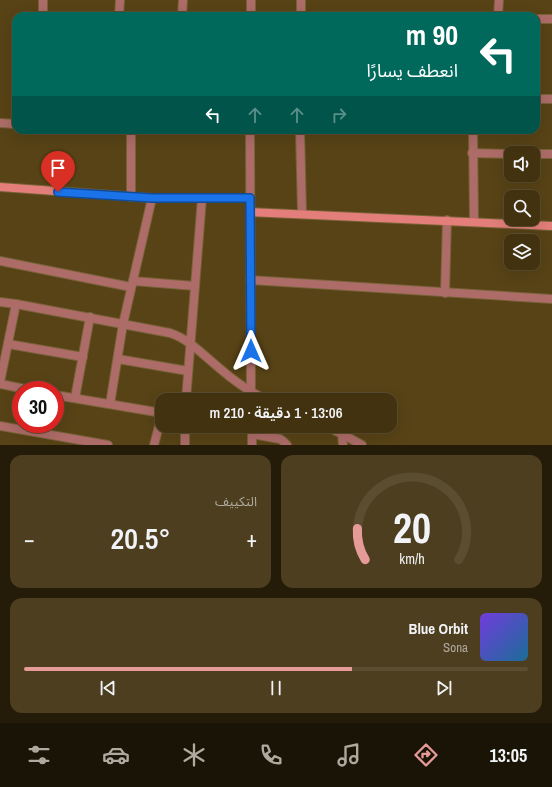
<!DOCTYPE html>
<html lang="ar">
<meta charset="utf-8">
<style>
:root{--surface:#423210;--page:#4c3e1e;--text:#f1f3f6;--muted:#aeaa9f;--line:#5a4d30;--accent:#e69b98}
body{margin:0;font-family:"Archivo Narrow","Noto Sans Arabic",sans-serif;background:var(--page);color:var(--text);direction:rtl;height:100vh;display:flex;flex-direction:column;font-size:15px;white-space:nowrap}
*{box-sizing:border-box;margin:0}
p{font-size:13px;color:var(--muted)}
.icon{flex:none;width:22px;height:22px;fill:none;stroke:currentColor;stroke-width:2;stroke-linecap:round;stroke-linejoin:round}
.map{position:relative;height:445px;overflow:hidden;direction:ltr}
.sheet{display:flex;flex-direction:column;gap:10px;padding:10px;background:#241c09;flex:1}
.sheet>*{flex:none}
.guide{position:absolute;left:12px;top:12px;width:528px;height:122px;border-radius:12px;box-shadow:0 4px 16px #0002,0 0 0 1px var(--line);direction:rtl;background:#00695c;color:#fff;overflow:hidden}
.buttons{position:absolute;left:504px;top:146px;display:grid;gap:8px}
.buttons a{display:grid;place-items:center;width:36px;height:36px;border-radius:8px;background:var(--surface);box-shadow:0 4px 16px #0002,0 0 0 1px var(--line);font-size:20px}
.speed{position:absolute;left:12px;top:381px;display:flex;gap:8px;font-size:20px;font-weight:700;text-align:center}
.speed>*{display:grid;place-content:center;width:52px;height:52px;border-radius:50%;background:var(--surface);box-shadow:0 4px 16px #0002,0 0 0 1px var(--line);line-height:1}
.speed .limit{border:6px solid #d22;background:#fff;color:#111}
.pin{position:absolute;display:grid;place-items:center;width:34px;height:34px;color:#fff;margin:-41px -17px;border-radius:50% 50% 50% 0;rotate:-45deg;box-shadow:0 0 4px #0007}
.pin .icon{rotate:45deg}
.me{position:absolute;width:44px;margin:-22px;rotate:0deg;stroke-linejoin:round;filter:drop-shadow(0 0 3px #0008)}
.turn{display:flex;align-items:center;gap:14px;height:84px;padding:0 16px;font-size:18px}
.turn .icon{width:52px;height:52px;stroke-width:2.5}
.turn b{display:block;font-size:28px;line-height:34px}
.lanes{display:flex;align-items:center;height:38px;padding:0 16px;background:#0003;justify-content:center;gap:20px;direction:ltr}
.lanes .off{opacity:.35}
.big{font-size:30px;font-weight:600;line-height:1.1}
.sheet .tile{flex:1;display:flex;flex-direction:column;justify-content:center;gap:6px;min-width:0;padding:0 14px;border-radius:12px;background:var(--page)}
.sheet .dial{align-items:center;gap:0}
.dial svg{height:104px;overflow:visible;fill:none;stroke:var(--line);stroke-width:7;stroke-linecap:round;text-anchor:middle}
.dial text{fill:var(--text);stroke:none}
.song{display:flex;align-items:center;gap:12px}
.cover{width:48px;height:48px;border-radius:6px;background:linear-gradient(135deg,hsl(260 70% 55%),hsl(200 70% 35%))}
.played{height:4px;border-radius:2px;background:linear-gradient(90deg,var(--accent) 65%,var(--line) 65%)}
.keys{display:flex;justify-content:space-around;direction:ltr}
.heat{display:flex;justify-content:space-between;align-items:center;font-size:22px;direction:ltr}
.sheet .tiles{flex:1;display:grid;gap:10px;grid-template-columns:1fr 1fr}
.tile:last-child{grid-column:span 2}
.trip{position:absolute;left:155px;top:393px;width:242px;height:40px;border-radius:12px;background:var(--surface);box-shadow:0 4px 16px #0002,0 0 0 1px var(--line);font-weight:600;line-height:40px;text-align:center;direction:rtl}
.tabs{display:flex;height:64px;justify-content:space-around;align-items:center;background:#1a1406;color:var(--muted)}
.tabs .icon{width:28px;height:28px}
.tabs .current{color:var(--accent)}
.tabs b{font-size:18px;color:var(--text)}
.map>svg:first-child{display:block}
.lines{fill:none;stroke-linecap:round;stroke-linejoin:round}
.street-casing{stroke:#766237;stroke-width:10}
.secondary-casing{stroke:#766237;stroke-width:10}
.street{stroke:#ad6c68;stroke-width:8}
.secondary{stroke:#e47e7a;stroke-width:8}
.route-casing{stroke:#114b97;stroke-width:10}
.route{stroke:#1a73e8;stroke-width:7}
</style>
<div class="map">
<svg width="552" height="445" viewBox="0 0 552 445">
<rect width="100%" height="100%" fill="#584316"/>
<g class="lines">
<g class="street-casing">
<g id="street">
<path d="M43 0V16"/>
<path d="M251 0V16"/>
<path d="M301 0V16"/>
<path d="M119 16 120 0"/>
<path d="M182 16 183 0"/>
<path d="M498 16 499 0"/>
<path d="M536 19H552"/>
<path d="M536 99H552"/>
<path d="M0 123 16 124"/>
<path d="M250 130 251 400"/>
<path d="M300 130 302 213"/>
<path d="M473 130 474 221"/>
<path d="M472 153 511 154"/>
<path d="M533 154H552"/>
<path d="M131 197V130"/>
<path d="M0 261 131 287"/>
<path d="M250 280 552 299"/>
<path d="M133 281 195 286"/>
<path d="M445 293 447 220"/>
<path d="M0 302 16 304"/>
<path d="M8 344 83 357"/>
<path d="M118 359 188 371"/>
<path d="M0 382 16 304 170 333C189 339 203 355 218 367 233 380 249 392 267 400"/>
<path d="M0 384 30 390"/>
<path d="M55 395 162 413"/>
<path d="M75 398 90 317"/>
<path d="M186 400 202 198"/>
<path d="M110 404 123 324 152 198"/>
<path d="M0 426 108 445"/>
<path d="M185 426V445"/>
<path d="M252 426V445"/>
<path d="M325 426 342 434 362 445"/>
<path d="M252 434 280 439 283 441 287 445"/>
<path d="M342 434 343 445"/>
<path d="M154 445 162 415"/>
</g>
</g>
<g class="secondary-casing">
<g id="secondary">
<path d="M0 187 152 198H250"/>
<path d="M250 212 552 226"/>
</g>
</g>
<use href="#street" class="street"/>
<use href="#secondary" class="secondary"/>
</g>
<g class="lines">
<g class="route-casing">
<path id="route" d="M58 192 152 198H250L251 351"/>
</g>
<use href="#route" class="route"/>
</g>
</svg>
<div class="buttons">
<a><svg class="icon" aria-label="sound" viewBox="0 0 24 24"><path d="M4 9h4l5-4v14l-5-4H4zM17 9q2 3 0 6"/></svg></a>
<a><svg class="icon" aria-label="search" viewBox="0 0 24 24"><circle cx="10" cy="10" r="6"/><path d="M15 15l6 6"/></svg></a>
<a><svg class="icon" aria-label="layers" viewBox="0 0 24 24"><path d="M12 4l9 5-9 5-9-5zM3 14l9 5 9-5"/></svg></a>
</div>
<div class="speed"><div class="limit">30</div></div>
<div class="pin" style="left:58px;top:192px;background:#d93025"><svg class="icon" aria-label="arrive" viewBox="0 0 24 24"><path d="M6 21V4h12l-3 4 3 4H6"/></svg></div>
<svg class="me" style="left:251px;top:351px" viewBox="-20 -20 40 40"><path d="M0-17L14 15 0 8-14 15z" fill="#1a73e8" stroke="#fff" stroke-width="4"/></svg>
<div class="trip">13:06 · 1 دقيقة · 210 m</div>
<div class="guide">
<div class="turn"><svg class="icon" aria-label="left" viewBox="0 0 24 24"><path d="M17 20v-9H6M10 6l-5 5 5 5"/></svg><div><b>90 m</b>انعطف يسارًا</div></div>
<div class="lanes"><svg class="icon" aria-label="left" viewBox="0 0 24 24"><path d="M17 20v-9H6M10 6l-5 5 5 5"/></svg><svg class="icon off" aria-label="ahead" viewBox="0 0 24 24"><path d="M12 20V5M6 11l6-6 6 6"/></svg><svg class="icon off" aria-label="ahead" viewBox="0 0 24 24"><path d="M12 20V5M6 11l6-6 6 6"/></svg><svg class="icon off" aria-label="right" viewBox="0 0 24 24"><path d="M7 20v-9h11M14 6l5 5-5 5"/></svg></div>
</div>
</div>
<section class="sheet">
<div class="tiles">
<div class="tile dial"><svg viewBox="0 0 100 80">
<path d="M14 69A42 42 0 1 1 86 69"/>
<path d="M14 69A42 42 0 0 1 8 45" stroke="#e69b98"/>
<text x="50" y="56" font-size="32" font-weight="700">20</text>
<text x="50" y="72" font-size="11">km/h</text>
</svg></div>
<div class="tile"><p>التكييف</p>
<div class="heat"><a>−</a><b class="big">20.5°</b><a>+</a></div>
</div>
<div class="tile">
<div class="song"><i class="cover"></i><div><b>Blue Orbit</b><p>Sona</p></div></div>
<div class="played"></div>
<div class="keys"><svg class="icon" aria-label="previous" viewBox="0 0 24 24"><path d="M18 5L8 12l10 7zM5 5v14"/></svg><svg class="icon" aria-label="pause" viewBox="0 0 24 24"><path d="M8 5v14M16 5v14"/></svg><svg class="icon" aria-label="next" viewBox="0 0 24 24"><path d="M6 5l10 7-10 7zM19 5v14"/></svg></div>
</div>
</div>
</section>
<nav class="tabs">
<b>13:05</b>
<svg class="icon current" aria-label="directions" viewBox="0 0 24 24"><path d="M12 3l9 9-9 9-9-9zM9 14v-3h6M13 9l2 2-2 2"/></svg>
<svg class="icon" aria-label="music" viewBox="0 0 24 24"><path d="M9 18V5l10-2v13"/><circle cx="6" cy="18" r="3"/><circle cx="16" cy="16" r="3"/></svg>
<svg class="icon" aria-label="phone" viewBox="0 0 24 24"><path d="M5 4h4l2 5-3 2q2 4 5 5l2-3 5 2v4C11 20 4 13 5 4z"/></svg>
<svg class="icon" aria-label="climate" viewBox="0 0 24 24"><path d="M12 3v18M4 7l16 10M4 17L20 7"/></svg>
<svg class="icon" aria-label="car" viewBox="0 0 24 24"><path d="M5 17H2v-5l4-1 3-4h7l3 4 3 1v5h-3M9 17h6M6 11h13"/><circle cx="7" cy="17" r="2"/><circle cx="17" cy="17" r="2"/></svg>
<svg class="icon" aria-label="filters" viewBox="0 0 24 24"><path d="M4 7h16M4 17h16"/><circle cx="9" cy="7" r="2"/><circle cx="15" cy="17" r="2"/></svg>
</nav>
